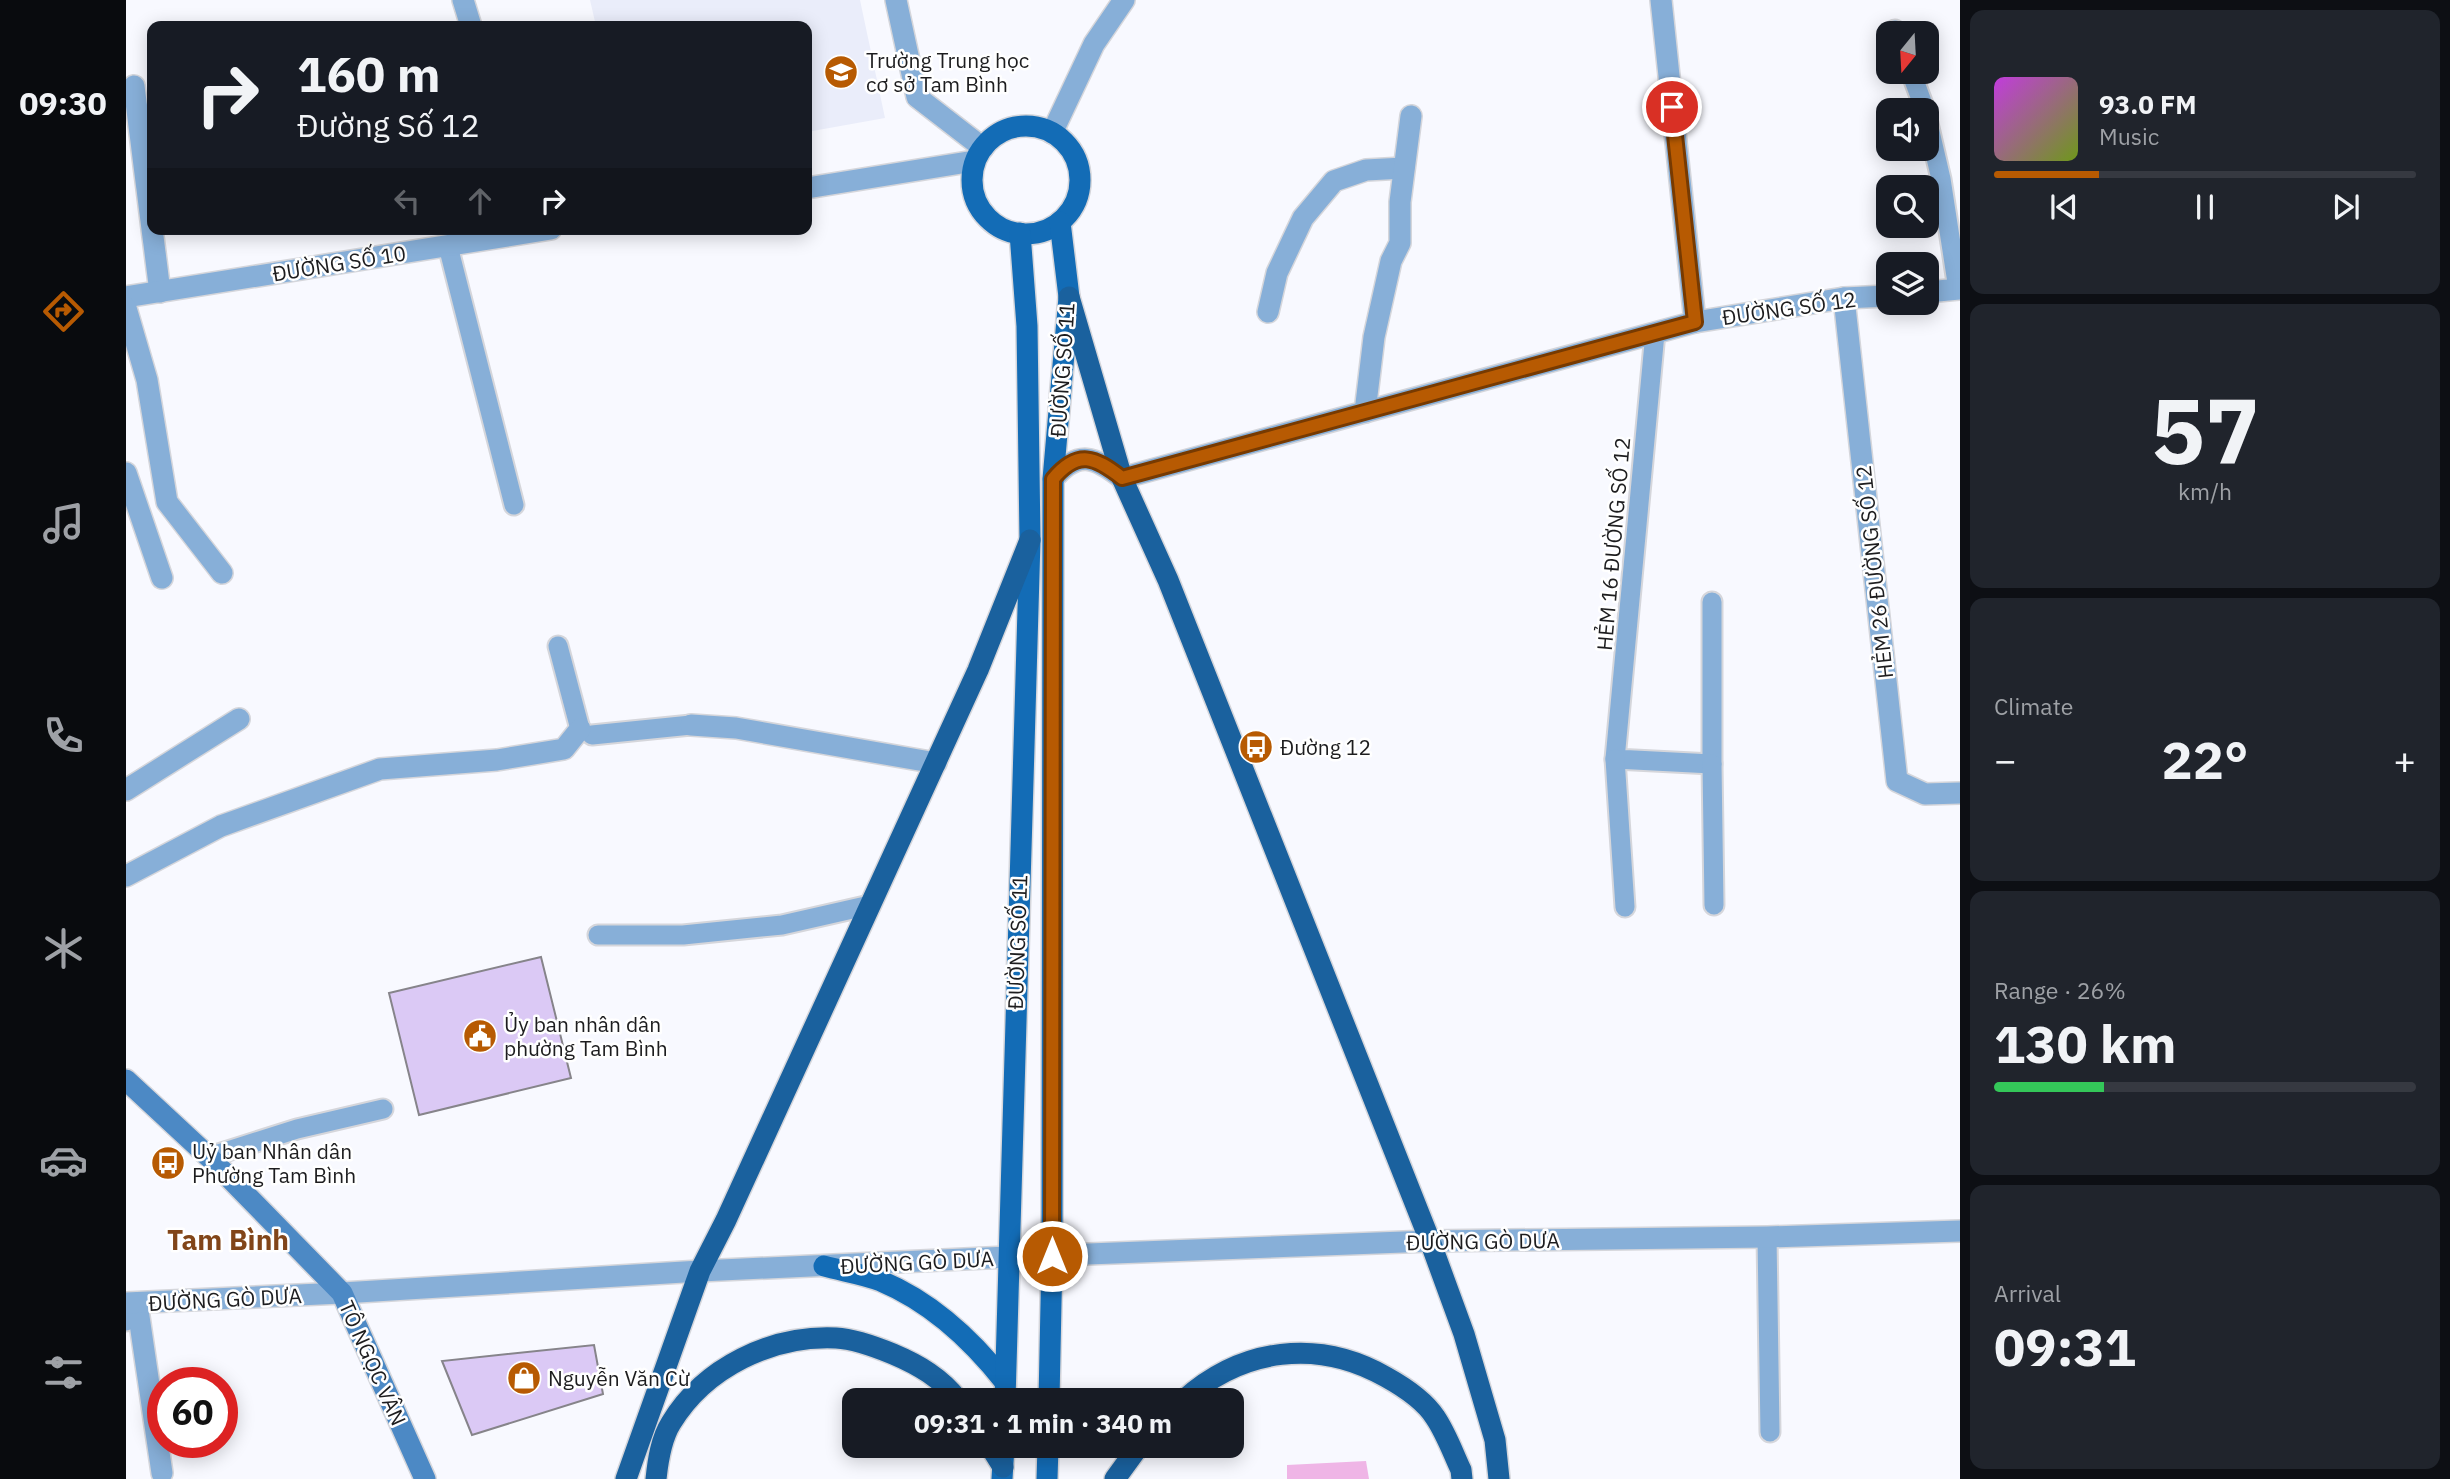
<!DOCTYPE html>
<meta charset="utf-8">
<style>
:root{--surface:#171b24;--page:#20242c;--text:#f1f3f6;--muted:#9ea1a6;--line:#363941;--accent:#b75a02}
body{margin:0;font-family:"IBM Plex Sans",sans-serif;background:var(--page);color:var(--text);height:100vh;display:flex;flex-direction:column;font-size:26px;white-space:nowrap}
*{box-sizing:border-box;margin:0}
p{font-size:23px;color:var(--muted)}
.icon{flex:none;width:38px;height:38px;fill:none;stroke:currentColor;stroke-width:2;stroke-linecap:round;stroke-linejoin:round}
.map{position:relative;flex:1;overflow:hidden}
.side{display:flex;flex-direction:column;gap:10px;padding:10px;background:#0d0f14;width:490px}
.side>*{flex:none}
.top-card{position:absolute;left:21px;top:21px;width:665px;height:214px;border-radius:14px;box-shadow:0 4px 18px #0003;background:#171b24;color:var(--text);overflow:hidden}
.needle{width:46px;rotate:198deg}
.tools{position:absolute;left:1750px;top:21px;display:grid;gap:14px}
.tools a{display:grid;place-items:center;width:63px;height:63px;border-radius:14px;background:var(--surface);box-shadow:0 4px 18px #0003;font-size:35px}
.speed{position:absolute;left:21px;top:1367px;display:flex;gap:14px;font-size:35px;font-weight:700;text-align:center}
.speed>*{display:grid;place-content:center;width:91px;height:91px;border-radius:50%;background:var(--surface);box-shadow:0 4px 18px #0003;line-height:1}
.speed .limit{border:10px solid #d22;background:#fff;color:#111}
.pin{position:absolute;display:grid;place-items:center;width:60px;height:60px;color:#fff;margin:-30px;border:4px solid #fff;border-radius:50%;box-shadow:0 2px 7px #0007}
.me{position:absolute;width:77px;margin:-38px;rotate:0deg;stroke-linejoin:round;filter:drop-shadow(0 0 5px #0008)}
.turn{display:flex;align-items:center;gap:24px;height:147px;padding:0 35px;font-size:32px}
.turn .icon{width:91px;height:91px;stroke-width:2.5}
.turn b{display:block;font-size:49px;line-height:60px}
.lanes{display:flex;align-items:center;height:66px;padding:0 35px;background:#0003;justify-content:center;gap:35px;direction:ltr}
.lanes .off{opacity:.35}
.big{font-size:52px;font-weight:800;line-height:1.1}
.side .tile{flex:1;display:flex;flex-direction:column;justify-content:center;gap:10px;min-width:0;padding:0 24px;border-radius:14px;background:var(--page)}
.side .dial{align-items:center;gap:0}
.dial b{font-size:91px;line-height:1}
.song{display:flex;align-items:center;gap:21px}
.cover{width:84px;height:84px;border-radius:10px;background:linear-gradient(135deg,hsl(290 70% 55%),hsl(80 70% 35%))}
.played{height:7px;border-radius:4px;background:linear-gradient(90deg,var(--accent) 25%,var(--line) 25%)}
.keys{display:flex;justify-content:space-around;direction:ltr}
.heat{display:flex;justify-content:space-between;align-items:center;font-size:38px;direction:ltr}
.charge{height:10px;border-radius:5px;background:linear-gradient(90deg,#34c759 26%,var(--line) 0)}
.trip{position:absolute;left:716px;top:1388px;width:402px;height:70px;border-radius:14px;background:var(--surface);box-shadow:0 4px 18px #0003;font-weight:800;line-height:70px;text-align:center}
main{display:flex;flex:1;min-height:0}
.menu{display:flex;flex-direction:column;width:126px;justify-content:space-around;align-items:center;background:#090b0e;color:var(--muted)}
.menu .icon{width:49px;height:49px}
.menu .on{color:var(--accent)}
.menu b{font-size:32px;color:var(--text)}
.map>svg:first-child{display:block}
.built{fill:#eaedfa}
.green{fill:#efb5e6}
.building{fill:#dbc9f5;stroke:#86848a;stroke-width:2}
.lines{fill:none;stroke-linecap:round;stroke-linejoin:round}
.service-casing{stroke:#d5d6db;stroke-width:23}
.minor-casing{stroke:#d5d6db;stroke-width:24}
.tertiary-casing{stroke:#d5d6db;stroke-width:24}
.secondary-casing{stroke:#d5d6db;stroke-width:24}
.primary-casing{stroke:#d5d6db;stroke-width:24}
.trunk-casing{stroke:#d5d6db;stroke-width:24}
.service{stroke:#87afd8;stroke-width:19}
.minor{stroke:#87afd8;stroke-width:21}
.tertiary{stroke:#87afd8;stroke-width:21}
.secondary{stroke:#4c89c5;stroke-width:21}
.primary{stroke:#136cb6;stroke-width:21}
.trunk{stroke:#1a619e;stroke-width:21}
.route-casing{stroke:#773a01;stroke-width:18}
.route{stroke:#b75a02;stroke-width:12}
.labels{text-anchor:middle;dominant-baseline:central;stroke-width:5;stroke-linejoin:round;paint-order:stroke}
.poi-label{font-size:21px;fill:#1d1d1f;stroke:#fff;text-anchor:start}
.street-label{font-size:21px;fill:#1d1d1f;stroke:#fff}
.district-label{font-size:28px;font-weight:bold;fill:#814519;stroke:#fff}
</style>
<main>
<nav class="menu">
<b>09:30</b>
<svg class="icon on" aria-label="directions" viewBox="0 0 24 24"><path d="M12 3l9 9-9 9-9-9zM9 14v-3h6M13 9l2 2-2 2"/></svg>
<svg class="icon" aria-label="music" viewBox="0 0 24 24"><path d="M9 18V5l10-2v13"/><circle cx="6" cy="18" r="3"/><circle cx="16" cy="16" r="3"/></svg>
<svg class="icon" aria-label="phone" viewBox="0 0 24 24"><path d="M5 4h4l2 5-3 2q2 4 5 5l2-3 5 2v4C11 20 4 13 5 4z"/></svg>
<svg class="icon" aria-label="climate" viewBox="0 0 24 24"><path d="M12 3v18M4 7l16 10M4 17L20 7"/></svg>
<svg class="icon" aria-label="car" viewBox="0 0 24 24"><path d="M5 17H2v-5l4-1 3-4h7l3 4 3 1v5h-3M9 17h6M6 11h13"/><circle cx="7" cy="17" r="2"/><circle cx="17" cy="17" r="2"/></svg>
<svg class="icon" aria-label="filters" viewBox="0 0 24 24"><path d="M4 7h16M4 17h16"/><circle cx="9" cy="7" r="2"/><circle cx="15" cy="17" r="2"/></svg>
</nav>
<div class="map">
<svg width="1834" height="1479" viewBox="0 0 1834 1479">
<rect width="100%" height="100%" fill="#f8f9ff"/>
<path class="built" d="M464 0H734L759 118 681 132V26H470Z"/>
<path class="green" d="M1240 1461 1243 1479H1161V1465Z"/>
<g class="building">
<path d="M415 957 445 1078 293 1115 263 993Z"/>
<path d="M468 1345 477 1394 346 1435 316 1361Z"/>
</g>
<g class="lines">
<g class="service-casing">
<g id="service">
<path d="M1769 30 1770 33"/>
<path d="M1785 72 1799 110"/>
<path d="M1801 119 1815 179 1832 289"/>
<path d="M322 246 388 505"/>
<path d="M1529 333 1489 759 1586 764V602"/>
<path d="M432 646 454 729"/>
<path d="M466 735 565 725"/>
<path d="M1489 759 1499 907"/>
<path d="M1586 764 1588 905"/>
<path d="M472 935H557L656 925 744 905"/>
<path d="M83 1157 171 1129 257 1109"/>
<path d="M1641 1237 1644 1432"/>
<path d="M0 1321 6 1303"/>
</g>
</g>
<g class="minor-casing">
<g id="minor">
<path d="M337 0 345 26"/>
<path d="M770 0 791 97 857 148"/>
<path d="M1535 0 1569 322"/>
<path d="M8 86 34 292"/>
<path d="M926 133 968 44 998 0"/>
<path d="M681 188 848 161"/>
<path d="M1801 292 1834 289"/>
<path d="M0 297 425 229"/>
<path d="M1718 298 1771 781 1799 794 1834 793"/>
<path d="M0 308 21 380 41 502 96 573"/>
<path d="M1142 312 1151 273 1177 218 1208 181 1240 170 1278 168"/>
<path d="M1239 412 1248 337 1265 261 1274 243V202L1285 116"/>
<path d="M0 473 36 578"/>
<path d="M927 479C952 449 969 457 996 478L1569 322 1718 298 1762 296"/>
<path d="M565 725 610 728 810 763"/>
<path d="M0 790 113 719"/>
<path d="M0 876 95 826 254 769 371 760 438 749 454 729"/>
<path d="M11 1303 36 1473"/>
</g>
</g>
<g class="tertiary-casing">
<path id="tertiary" d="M0 1303 216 1293 574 1271 882 1257 1304 1241 1641 1237 1834 1231"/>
</g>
<g class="secondary-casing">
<path id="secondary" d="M0 1080 83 1157 216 1293 299 1479"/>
</g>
<g class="primary-casing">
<g id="primary">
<circle cx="900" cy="180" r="54"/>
<path d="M698 1266C716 1271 737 1274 755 1281 805 1302 846 1340 879 1382"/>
<path d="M879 1400 904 540 901 326 894 233"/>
<path d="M923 1400 926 1256 927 479 943 297 934 222"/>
<path d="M876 1479 878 1446"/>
<path d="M921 1479 922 1446"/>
</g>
</g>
<g class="trunk-casing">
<g id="trunk">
<path d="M943 297 996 478 1042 580 1304 1241 1338 1334 1369 1440 1373 1479"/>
<path d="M1058 1400C1116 1348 1192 1338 1260 1377 1278 1387 1298 1400 1309 1417 1320 1433 1327 1453 1335 1470L1336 1479"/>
<path d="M864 1446 877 1467"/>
<path d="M500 1479 574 1271 600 1220 852 670 904 540"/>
<path d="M530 1479C532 1460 535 1439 545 1423 579 1367 646 1335 710 1338 729 1339 750 1347 767 1354 793 1365 815 1378 832 1400"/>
<path d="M989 1479 1013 1446"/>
</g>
</g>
<use href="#service" class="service"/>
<use href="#minor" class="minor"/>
<use href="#tertiary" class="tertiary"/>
<use href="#secondary" class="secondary"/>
<use href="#primary" class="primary"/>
<use href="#trunk" class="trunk"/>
</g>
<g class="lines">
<g class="route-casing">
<path id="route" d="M926 1256 927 479C952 449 969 457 996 478L1569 322 1546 107"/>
</g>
<use href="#route" class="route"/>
</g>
<defs>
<g id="school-disc" transform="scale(1.75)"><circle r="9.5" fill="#b75a02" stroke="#fff"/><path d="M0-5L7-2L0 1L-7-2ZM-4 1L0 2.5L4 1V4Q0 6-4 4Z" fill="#fff"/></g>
<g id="bus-disc" transform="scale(1.75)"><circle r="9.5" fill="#b75a02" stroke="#fff"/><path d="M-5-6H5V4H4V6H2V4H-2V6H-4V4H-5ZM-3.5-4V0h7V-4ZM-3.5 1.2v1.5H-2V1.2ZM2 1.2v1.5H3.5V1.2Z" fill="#fff"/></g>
<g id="civic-disc" transform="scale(1.75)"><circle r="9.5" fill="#b75a02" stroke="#fff"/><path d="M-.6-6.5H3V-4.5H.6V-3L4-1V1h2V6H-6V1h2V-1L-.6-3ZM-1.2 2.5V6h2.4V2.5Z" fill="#fff"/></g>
<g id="shop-disc" transform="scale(1.75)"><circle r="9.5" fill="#b75a02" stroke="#fff"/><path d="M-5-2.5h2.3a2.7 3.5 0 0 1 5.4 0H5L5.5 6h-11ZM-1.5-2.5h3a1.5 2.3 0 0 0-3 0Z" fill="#fff"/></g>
</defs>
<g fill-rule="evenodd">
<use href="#school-disc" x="715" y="72"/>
<use href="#bus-disc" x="1130" y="747"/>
<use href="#civic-disc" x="354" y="1036"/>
<use href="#bus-disc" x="42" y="1163"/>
<use href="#shop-disc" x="398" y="1378"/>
</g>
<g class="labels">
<g class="poi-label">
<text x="740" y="60">Trường Trung học<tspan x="740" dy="24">cơ sở Tam Bình</tspan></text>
<text x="1154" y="747">Đường 12</text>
<text x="378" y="1024">Ủy ban nhân dân<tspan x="378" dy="24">phường Tam Bình</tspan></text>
<text x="66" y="1151">Uỷ ban Nhân dân<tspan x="66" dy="24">Phường Tam Bình</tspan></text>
<text x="422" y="1378">Nguyễn Văn Cừ</text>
</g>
<g class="street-label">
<text transform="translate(213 263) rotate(-9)">ĐƯỜNG SỐ 10</text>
<text transform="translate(1663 308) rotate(-8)">ĐƯỜNG SỐ 12</text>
<text transform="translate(936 370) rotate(-86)">ĐƯỜNG SỐ 11</text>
<text transform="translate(1487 544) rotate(-85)">HẺM 16 ĐƯỜNG SỐ 12</text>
<text transform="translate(1748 572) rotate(-96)">HẺM 26 ĐƯỜNG SỐ 12</text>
<text transform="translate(891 942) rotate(-88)">ĐƯỜNG SỐ 11</text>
<text transform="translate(1357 1241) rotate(-1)">ĐƯỜNG GÒ DƯA</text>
<text transform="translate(791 1262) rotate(-3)">ĐƯỜNG GÒ DƯA</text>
<text transform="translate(99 1299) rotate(-3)">ĐƯỜNG GÒ DƯA</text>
<text transform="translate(247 1363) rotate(66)">TÔ NGỌC VÂN</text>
</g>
<g class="district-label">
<text x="102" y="1239">Tam Bình</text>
</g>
</g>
</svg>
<div class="tools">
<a><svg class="needle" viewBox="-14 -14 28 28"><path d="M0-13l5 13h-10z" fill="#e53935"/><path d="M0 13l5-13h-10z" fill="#9ea1a6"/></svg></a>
<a><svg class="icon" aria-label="sound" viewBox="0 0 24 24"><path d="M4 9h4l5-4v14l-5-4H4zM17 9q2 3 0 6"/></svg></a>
<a><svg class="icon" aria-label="search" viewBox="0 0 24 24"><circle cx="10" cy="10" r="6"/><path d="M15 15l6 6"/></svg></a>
<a><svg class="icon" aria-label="layers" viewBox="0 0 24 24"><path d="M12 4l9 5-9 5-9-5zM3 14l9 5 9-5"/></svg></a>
</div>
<div class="speed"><div class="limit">60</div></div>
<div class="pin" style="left:1546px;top:107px;background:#d93025"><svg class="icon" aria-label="arrive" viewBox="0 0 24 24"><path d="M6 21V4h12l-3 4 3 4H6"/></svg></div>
<svg class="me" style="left:926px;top:1256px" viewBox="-20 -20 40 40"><circle r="17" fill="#b75a02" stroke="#fff" stroke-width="3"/><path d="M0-11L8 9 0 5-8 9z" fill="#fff"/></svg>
<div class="trip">09:31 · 1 min · 340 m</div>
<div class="top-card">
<div class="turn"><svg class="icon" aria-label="right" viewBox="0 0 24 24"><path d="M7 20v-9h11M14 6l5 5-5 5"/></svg><div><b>160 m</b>Đường Số 12</div></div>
<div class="lanes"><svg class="icon off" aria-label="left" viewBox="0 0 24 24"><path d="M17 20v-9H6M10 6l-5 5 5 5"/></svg><svg class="icon off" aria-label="ahead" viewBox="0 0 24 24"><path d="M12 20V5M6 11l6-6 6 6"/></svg><svg class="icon" aria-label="right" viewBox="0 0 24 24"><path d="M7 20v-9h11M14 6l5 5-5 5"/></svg></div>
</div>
</div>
<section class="side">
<div class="tile">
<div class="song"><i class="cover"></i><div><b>93.0 FM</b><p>Music</p></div></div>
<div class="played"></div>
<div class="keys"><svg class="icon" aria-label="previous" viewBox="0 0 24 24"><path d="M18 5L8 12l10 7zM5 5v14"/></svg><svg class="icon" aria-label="pause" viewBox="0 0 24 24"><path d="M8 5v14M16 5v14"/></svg><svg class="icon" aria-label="next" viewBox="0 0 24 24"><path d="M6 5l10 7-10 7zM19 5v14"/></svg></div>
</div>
<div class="tile dial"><b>57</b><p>km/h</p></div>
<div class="tile"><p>Climate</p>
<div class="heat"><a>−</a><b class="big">22°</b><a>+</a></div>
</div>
<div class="tile"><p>Range · 26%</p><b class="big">130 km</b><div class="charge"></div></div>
<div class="tile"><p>Arrival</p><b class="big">09:31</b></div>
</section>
</main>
